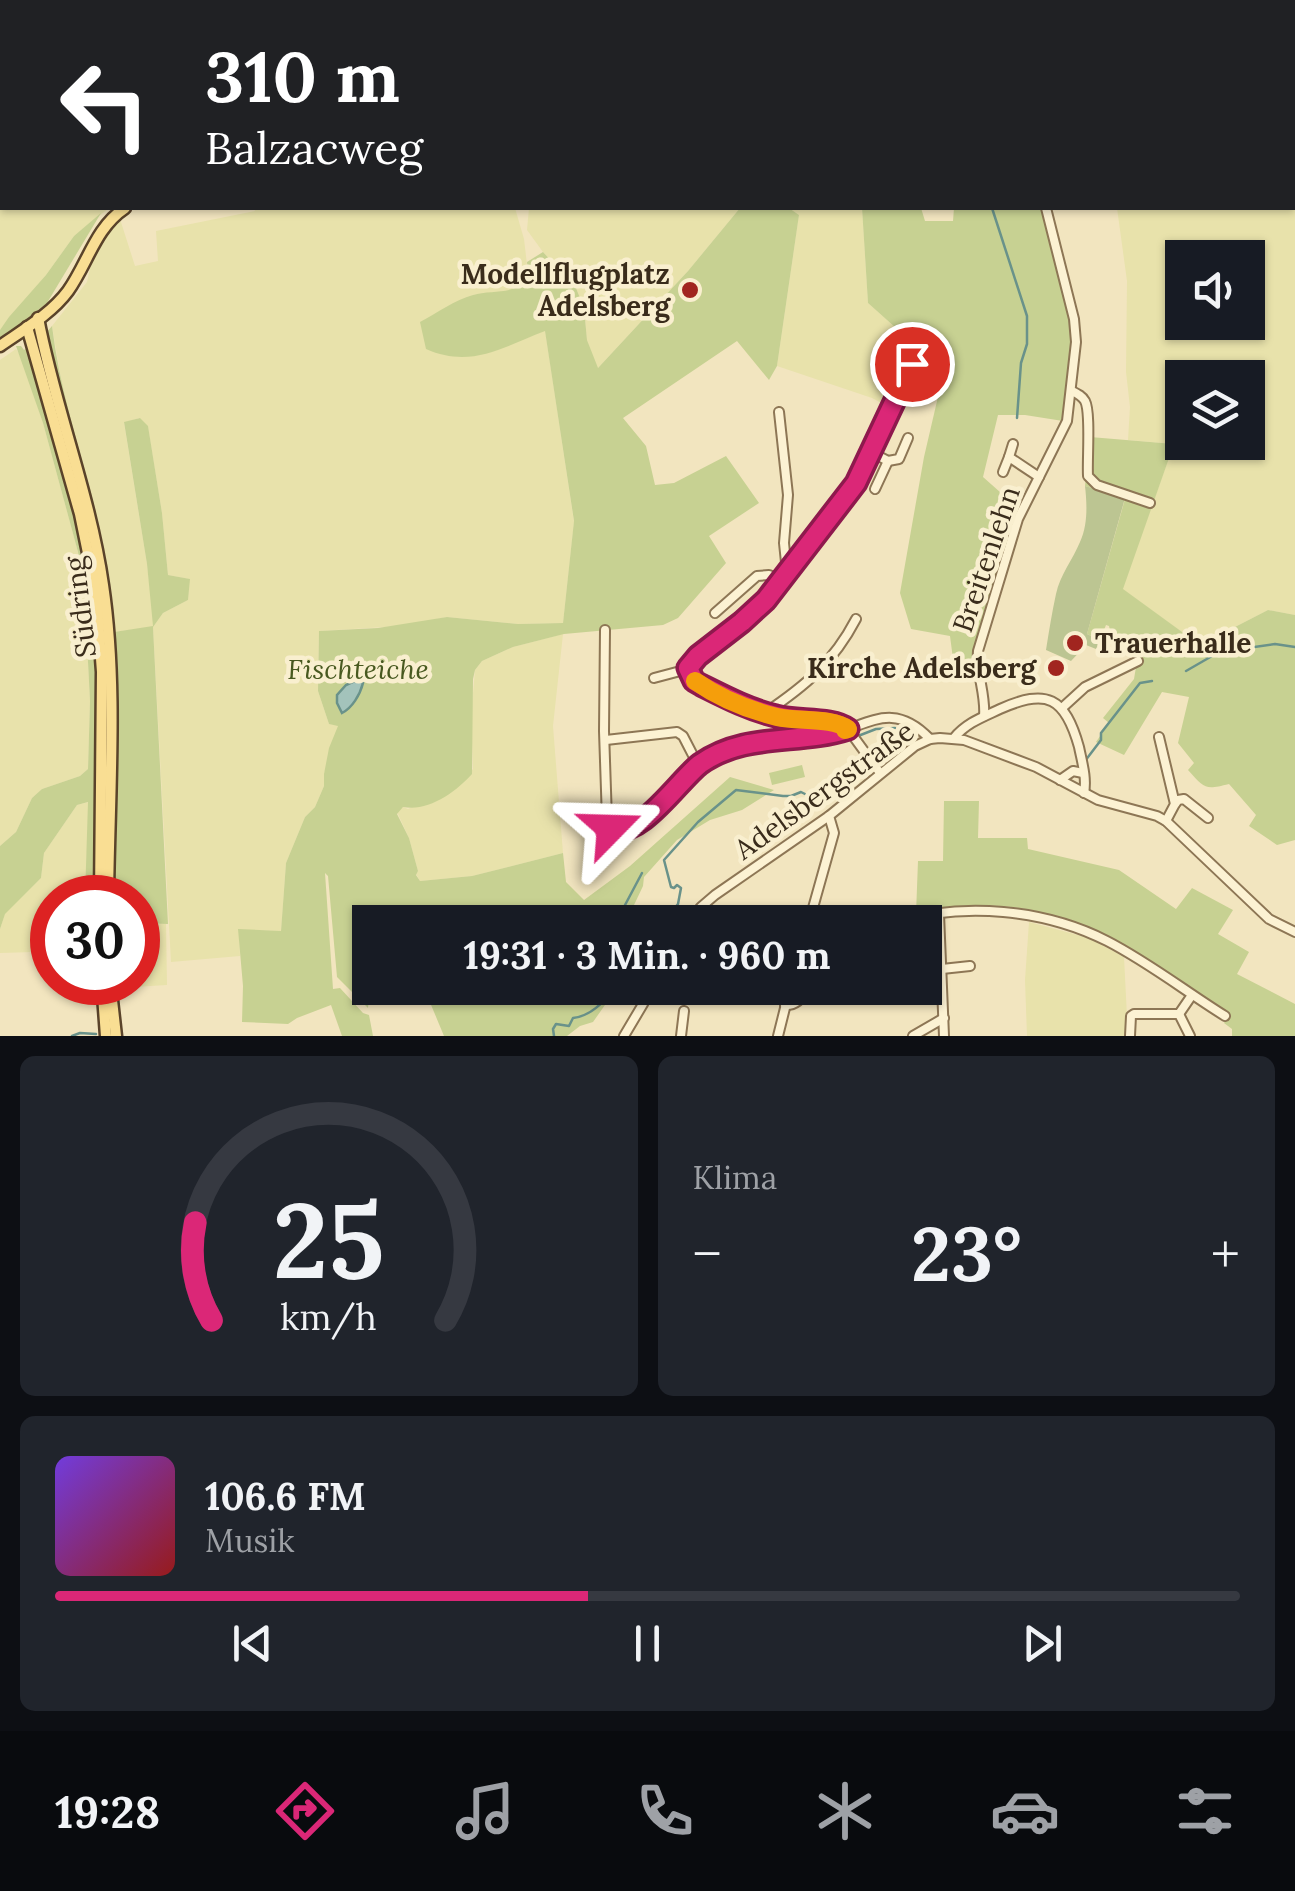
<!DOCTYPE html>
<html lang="de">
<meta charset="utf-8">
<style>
:root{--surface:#171b24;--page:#20242c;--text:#f1f3f6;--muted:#9ea1a6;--line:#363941;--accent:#db2777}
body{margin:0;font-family:Lora,serif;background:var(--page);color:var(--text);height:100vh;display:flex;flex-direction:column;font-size:38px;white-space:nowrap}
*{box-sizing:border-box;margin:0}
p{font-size:32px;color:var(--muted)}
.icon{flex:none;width:55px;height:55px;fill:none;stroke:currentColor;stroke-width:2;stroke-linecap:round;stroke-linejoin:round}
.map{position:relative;height:1036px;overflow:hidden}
.panel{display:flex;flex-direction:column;gap:20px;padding:20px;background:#0d0f14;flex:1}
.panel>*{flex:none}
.guide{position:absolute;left:0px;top:0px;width:1295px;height:210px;box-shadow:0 2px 8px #0004;background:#202124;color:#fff;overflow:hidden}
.controls{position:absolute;left:1165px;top:240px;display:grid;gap:20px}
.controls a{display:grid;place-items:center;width:100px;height:100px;border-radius:0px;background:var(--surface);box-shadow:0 2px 8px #0004;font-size:50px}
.speed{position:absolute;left:30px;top:875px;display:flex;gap:20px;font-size:50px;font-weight:700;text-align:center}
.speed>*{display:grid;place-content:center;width:130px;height:130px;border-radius:50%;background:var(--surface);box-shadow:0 2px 8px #0004;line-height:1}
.speed .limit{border:15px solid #d22;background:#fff;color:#111}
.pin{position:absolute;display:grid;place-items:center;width:85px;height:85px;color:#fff;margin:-42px;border:5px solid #fff;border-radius:50%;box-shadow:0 2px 10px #0007}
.me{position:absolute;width:110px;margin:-55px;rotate:68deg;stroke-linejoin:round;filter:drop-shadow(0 0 8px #0008)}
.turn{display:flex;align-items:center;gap:35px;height:210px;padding:0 40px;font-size:45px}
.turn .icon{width:130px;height:130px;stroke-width:2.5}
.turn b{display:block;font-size:70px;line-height:85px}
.big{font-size:75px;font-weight:700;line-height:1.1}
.panel .card{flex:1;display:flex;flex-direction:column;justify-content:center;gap:15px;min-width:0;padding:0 35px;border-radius:15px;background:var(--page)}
.panel .dial{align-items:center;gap:0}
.dial svg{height:260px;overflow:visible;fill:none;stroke:var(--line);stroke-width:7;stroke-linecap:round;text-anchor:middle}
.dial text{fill:var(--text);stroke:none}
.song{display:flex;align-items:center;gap:30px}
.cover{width:120px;height:120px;border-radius:15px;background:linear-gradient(135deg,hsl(260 70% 55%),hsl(0 70% 35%))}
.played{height:10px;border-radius:5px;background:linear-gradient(90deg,var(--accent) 45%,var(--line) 45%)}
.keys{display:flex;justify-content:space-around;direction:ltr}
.heat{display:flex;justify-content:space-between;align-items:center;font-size:55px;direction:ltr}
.panel .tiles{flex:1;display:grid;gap:20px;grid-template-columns:1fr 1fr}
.card:last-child{grid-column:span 2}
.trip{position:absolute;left:352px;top:905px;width:590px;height:100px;border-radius:0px;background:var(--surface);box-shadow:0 2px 8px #0004;font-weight:700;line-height:100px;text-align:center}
.menu{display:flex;height:160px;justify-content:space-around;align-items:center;background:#090b0e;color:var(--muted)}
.menu .icon{width:70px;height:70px}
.menu .on{color:var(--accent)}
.menu b{font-size:45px;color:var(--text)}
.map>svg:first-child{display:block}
.farmland{fill:#e8e2ab;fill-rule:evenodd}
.green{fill:#c7d192}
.cemetery{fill:#bcc592}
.water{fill:#a3c3bb;stroke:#69928a;stroke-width:2.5}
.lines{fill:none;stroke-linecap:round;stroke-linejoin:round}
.stream{stroke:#69928a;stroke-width:2.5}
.minor-casing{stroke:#8d7655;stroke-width:12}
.major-casing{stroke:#5a432a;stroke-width:15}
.minor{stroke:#fcf2d3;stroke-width:8}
.major{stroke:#f9de93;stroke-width:10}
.route-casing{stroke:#8e194d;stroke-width:25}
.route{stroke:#db2777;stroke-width:18}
.slow{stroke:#f59e0b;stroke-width:18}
.poi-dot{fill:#a1251f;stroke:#f9efcf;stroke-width:4}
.labels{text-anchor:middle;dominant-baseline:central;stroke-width:9;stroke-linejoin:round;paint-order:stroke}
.poi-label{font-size:28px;font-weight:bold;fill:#3a2c1b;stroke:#f9efcf;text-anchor:end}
.street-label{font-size:28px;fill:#3a2c1b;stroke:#f9efcf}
.park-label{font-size:28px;font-style:italic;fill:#485920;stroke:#f9efcf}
</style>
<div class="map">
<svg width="1295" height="1036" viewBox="0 0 1295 1036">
<rect width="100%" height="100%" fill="#f2e5bf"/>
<g class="farmland">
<path d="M0 0H265L264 2H2V208H109L74 236 46 275 0 330Z"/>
<path d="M419 0H868V2H422Z"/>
<path d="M1292 41H1295V615L1268 610 1200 645 1122 589 1174 444 1128 440 1130 407 1126 372 1127 281 1117 208H1292ZM1182 258H1248V322H1182ZM1182 378H1248V442H1182Z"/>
<path d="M254 208H515L524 239 528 273 524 282 509 291 472 295 525 339 545 330 574 522 563 623 518 624 447 617 402 626 319 631 318 691 329 724 339 725 324 774V786L315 807 305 817 286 863 281 931 239 930 240 956 171 962 153 627 114 632 107 567 91 493 64 396 52 326 87 282 91 264 100 242 112 226 120 219 135 266 158 261 156 231 255 211ZM139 418 148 427 162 513 168 575 189 579 188 600 163 613 154 625 147 564 124 423Z"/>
<path d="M529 208H740L688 271 597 369 587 340 584 308 576 288 543 252 527 230Z"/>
<path d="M789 208H862L868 303 916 346 891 408 872 398 777 366 799 215Z"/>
<path d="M16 349 21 356 43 423 78 552 84 584 90 701 88 769 80 776 42 789 32 798 16 832 0 846V360Z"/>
<path d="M563 634 553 726 563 853 472 876 420 881 416 874 418 871 409 838 397 812 403 807 408 809 453 788 473 769 471 717 475 670 482 661 513 647Z"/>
<path d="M89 802 85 897 52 898V971L38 972 34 952 0 953V929L5 913 41 878 44 853 77 805Z"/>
<path d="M1029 922 1089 938 1124 957 1128 1036H1027L1025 980Z"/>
<path d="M138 923 166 924 167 985 117 988 116 983 138 982Z"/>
</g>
<g class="green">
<path d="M1128 0H1295V41H1293L1292 2H1123Z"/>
<path d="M740 208H789L799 215 777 366 769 380 737 341 623 418 646 446 655 485 674 483 726 456 759 503 709 536 726 563 678 618 663 625 564 634 513 647 482 661 475 670 473 679 472 774C456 792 428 812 403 807L397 814 409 838 418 871 416 875 420 881 472 876 563 853 566 882 584 900 630 866 730 777 774 790 742 810 710 820 677 840 644 877 643 886 626 922H370V988H403L373 990 369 998 368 1008 337 977 328 876 325 873 333 989 340 988 363 1013 369 1015 373 1036H342L331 1005 297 1018 288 1024 242 1022 243 986 238 929 281 931 286 863 305 817 315 807 324 786V774L329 748 338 726 329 724 318 691 319 631 378 628 447 617 518 624 563 623 574 521 545 331C503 347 471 369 426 349L420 322C437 313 455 300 473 295 495 288 531 299 527 262L543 252 576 288 584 308 587 340 598 368 688 271Z"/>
<path d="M862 208H921L925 221H953L954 208H1044L1073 323 1069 393 1063 421 1025 415H998L983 477 1019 509 1004 548 976 651 975 665 955 674 950 636 911 629 900 593 924 457 944 371 868 303Z"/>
<path d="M101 213 47 303 0 340V330L9 317 46 275 74 236Z"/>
<path d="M52 326C59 384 76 437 91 493 103 539 110 585 114 632L153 626 147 564 124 422 140 418 148 426 162 513 168 575 190 579 188 600 163 613 153 627 168 924 139 923V932L138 898 112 897 113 698 60 398 46 333Z"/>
<path d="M16 346H21L24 350 28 347 85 550C98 622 98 695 98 768L95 767V793L97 792V897H85L88 802 77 805 44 853 41 878 5 914 0 929V846L16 832 32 798 42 789 80 776 88 769 90 701 84 584 78 552 43 423Z"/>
<path d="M1090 437 1174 444 1123 589 1200 645 1268 610 1295 615V840L1277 845 1249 826 1256 815 1229 784C1205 790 1205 789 1188 770L1194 763 1178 743 1189 697 1162 692 1124 755 1096 742 1109 723 1103 718 1134 679 1136 667 1139 664 1111 635 1109 626 1106 625 1100 640 1087 634 1125 499 1085 486Z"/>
<path d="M802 765 805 777 772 785 769 773Z"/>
<path d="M944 801H979L978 838H1027L1028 849 1119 870 1176 909 1192 888 1233 910 1218 934 1249 952 1237 974 1295 1004V1036H1232V1029L1224 1023 1229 1013C1143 956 1071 898 962 906 946 907 931 911 916 914L918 861H943Z"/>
<path d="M424 988H617L593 1022 580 1026 567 1036H444Z"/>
</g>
<path class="cemetery" d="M1085 486 1125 498 1087 634 1100 640 1096 649 1086 645 1071 661 1046 650C1049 631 1052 612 1056 594 1060 575 1073 559 1080 542 1088 525 1087 504 1085 486Z"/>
<path class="water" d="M359 679 363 683C360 695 352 708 342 713L337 703V695L346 685Z"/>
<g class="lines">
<g class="stream">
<path d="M1000 2V0"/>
<path d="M1292 24 1295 25"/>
<path d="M992 208 1027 316V344L1021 363 1017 418"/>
<path d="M1186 671 1219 652 1275 644 1295 647"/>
<path d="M858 736 876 729 895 728"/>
<path d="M1085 761 1101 740V733L1140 683 1152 681"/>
<path d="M616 922 642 873"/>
<path d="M664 922 678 904 681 888 677 885 674 888 671 887 664 860 698 822 736 790 783 796H791L801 792 807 795 831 781 841 772 851 770 866 762"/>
<path d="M72 1036 80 1033 96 1034"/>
<path d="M554 1036 553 1029 556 1024 569 1026 573 1018C590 1016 604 1003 613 988"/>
</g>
<g class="minor-casing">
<g id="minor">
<path d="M1030 2V0"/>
<path d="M1072 391C1078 394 1082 396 1085 401 1091 412 1087 460 1088 476L1097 485 1150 503"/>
<path d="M779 412 788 495 784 543 787 572"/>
<path d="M1013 444 1009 457 1039 477"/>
<path d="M871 452 888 461 875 489"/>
<path d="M888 461 899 459 908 438"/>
<path d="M1003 472 1009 457"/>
<path d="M715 613 757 576 769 575 781 580"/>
<path d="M605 630 604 731 607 820 611 828C618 831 618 833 626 830 646 823 684 782 698 765"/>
<path d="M654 678 688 669"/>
<path d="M1062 708 1085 687 1138 661"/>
<path d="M765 713C805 686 833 663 856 619"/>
<path d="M984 716C986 694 976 674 978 651L1018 519 1067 421 1076 342 1074 319 1046 208"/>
<path d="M1159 737 1175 804 1166 821"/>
<path d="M954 738C966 723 983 717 1000 709 1047 688 1065 697 1079 747 1082 762 1087 778 1084 793"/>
<path d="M606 740 677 732 683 736 698 765C715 757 731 747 749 742 772 737 797 739 820 736 864 731 889 696 930 739"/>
<path d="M880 773 848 729 841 723 775 716 744 705 701 685 694 681 688 669 699 656 766 600 855 483 913 364"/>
<path d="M1060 780 1073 771 1083 773"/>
<path d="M1175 804 1178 800 1184 799 1208 818"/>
<path d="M939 914 944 1036"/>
<path d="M689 922 701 907 715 895 829 816 915 746 930 739 940 738 964 740 1036 767 1098 800 1157 816 1166 821 1269 919 1295 932"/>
<path d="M809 922 834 833 829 816"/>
<path d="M896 922C964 902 1044 909 1107 941 1148 962 1185 991 1225 1016"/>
<path d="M925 973 942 969 970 966"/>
<path d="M785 1005C797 1006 803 996 810 988"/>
<path d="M1179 1014 1190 1036"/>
<path d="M624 1036 643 1004 650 988"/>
<path d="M681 1036 684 1011"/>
<path d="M778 1036 790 988"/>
<path d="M913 1036 944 1018"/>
<path d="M1130 1036 1131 1016 1134 1014H1179L1192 995"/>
</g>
</g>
<g class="major-casing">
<g id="major">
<path d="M274 2 276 0"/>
<path d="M38 318C55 408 90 494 103 585 118 686 109 795 108 898"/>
<path d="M27 327 80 514 96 592 102 672 100 898"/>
<path d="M0 346C23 330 51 314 68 291 88 263 95 228 125 208"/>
<path d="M102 982 106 1036"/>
<path d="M110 982 116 1036"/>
</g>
</g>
<use href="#minor" class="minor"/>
<use href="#major" class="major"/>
</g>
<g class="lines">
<g class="route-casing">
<path id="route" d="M611 828C639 841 679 780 700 764 745 732 799 745 848 729 832 717 797 722 776 716 750 710 725 697 701 685L694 681 688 668 698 656 742 622 766 600 856 483 912 364"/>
</g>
<use href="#route" class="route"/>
<path class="slow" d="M695 681C718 697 749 710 777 717 798 722 832 717 848 729L845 730"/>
</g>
<g class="poi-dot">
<circle cx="690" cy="290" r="10"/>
<circle cx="1075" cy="643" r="10"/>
<circle cx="1056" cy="668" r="10"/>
</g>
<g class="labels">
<g class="poi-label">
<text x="670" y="274">Modellflugplatz<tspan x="670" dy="32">Adelsberg</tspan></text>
<text x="1095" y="643" text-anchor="start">Trauerhalle</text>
<text x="1036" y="668">Kirche Adelsberg</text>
</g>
<g class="street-label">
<text transform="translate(986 559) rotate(-71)">Breitenlehn</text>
<text transform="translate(80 607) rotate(-97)">Südring</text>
<text transform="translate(824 790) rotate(-36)">Adelsbergstraße</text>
</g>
<g class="park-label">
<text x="358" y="669">Fischteiche</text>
</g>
</g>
</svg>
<div class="controls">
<a><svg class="icon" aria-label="sound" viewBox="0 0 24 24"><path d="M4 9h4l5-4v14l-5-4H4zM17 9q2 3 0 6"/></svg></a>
<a><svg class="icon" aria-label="layers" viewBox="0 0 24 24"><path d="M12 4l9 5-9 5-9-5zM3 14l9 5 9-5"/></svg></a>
</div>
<div class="speed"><div class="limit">30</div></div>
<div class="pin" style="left:912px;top:364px;background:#d93025"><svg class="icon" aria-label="arrive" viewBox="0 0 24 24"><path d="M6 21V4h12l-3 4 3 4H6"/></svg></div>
<svg class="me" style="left:611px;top:828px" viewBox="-20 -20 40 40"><path d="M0-17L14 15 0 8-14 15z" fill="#db2777" stroke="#fff" stroke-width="4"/></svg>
<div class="trip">19:31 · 3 Min. · 960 m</div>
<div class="guide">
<div class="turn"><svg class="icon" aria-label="left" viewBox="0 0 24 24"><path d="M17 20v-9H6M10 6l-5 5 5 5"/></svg><div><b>310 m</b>Balzacweg</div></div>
</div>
</div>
<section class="panel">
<div class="tiles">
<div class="card dial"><svg viewBox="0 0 100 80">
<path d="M14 69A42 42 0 1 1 86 69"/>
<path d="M14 69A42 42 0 0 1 9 39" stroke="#db2777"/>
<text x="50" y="56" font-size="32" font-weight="700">25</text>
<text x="50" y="72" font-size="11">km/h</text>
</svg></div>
<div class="card"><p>Klima</p>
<div class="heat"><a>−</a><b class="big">23°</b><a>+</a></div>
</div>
<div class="card">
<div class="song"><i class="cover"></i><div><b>106.6 FM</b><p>Musik</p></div></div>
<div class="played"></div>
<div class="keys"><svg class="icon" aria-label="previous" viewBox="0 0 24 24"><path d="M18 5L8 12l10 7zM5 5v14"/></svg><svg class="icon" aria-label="pause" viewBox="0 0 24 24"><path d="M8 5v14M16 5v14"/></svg><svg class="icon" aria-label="next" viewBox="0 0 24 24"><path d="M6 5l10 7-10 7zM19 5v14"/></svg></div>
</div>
</div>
</section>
<nav class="menu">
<b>19:28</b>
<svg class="icon on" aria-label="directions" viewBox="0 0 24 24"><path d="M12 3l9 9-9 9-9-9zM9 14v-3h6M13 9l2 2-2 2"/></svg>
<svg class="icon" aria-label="music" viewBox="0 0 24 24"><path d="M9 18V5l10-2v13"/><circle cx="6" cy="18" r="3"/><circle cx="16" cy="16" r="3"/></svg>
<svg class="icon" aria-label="phone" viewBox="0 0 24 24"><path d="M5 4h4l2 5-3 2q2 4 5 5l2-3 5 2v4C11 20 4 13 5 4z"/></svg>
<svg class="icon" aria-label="climate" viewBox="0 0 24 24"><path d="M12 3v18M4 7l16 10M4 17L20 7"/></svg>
<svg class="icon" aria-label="car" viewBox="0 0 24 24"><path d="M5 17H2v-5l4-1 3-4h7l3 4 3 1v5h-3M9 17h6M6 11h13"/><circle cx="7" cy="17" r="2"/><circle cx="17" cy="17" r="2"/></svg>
<svg class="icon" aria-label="filters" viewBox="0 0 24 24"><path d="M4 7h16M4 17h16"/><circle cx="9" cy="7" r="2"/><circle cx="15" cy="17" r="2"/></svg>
</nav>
